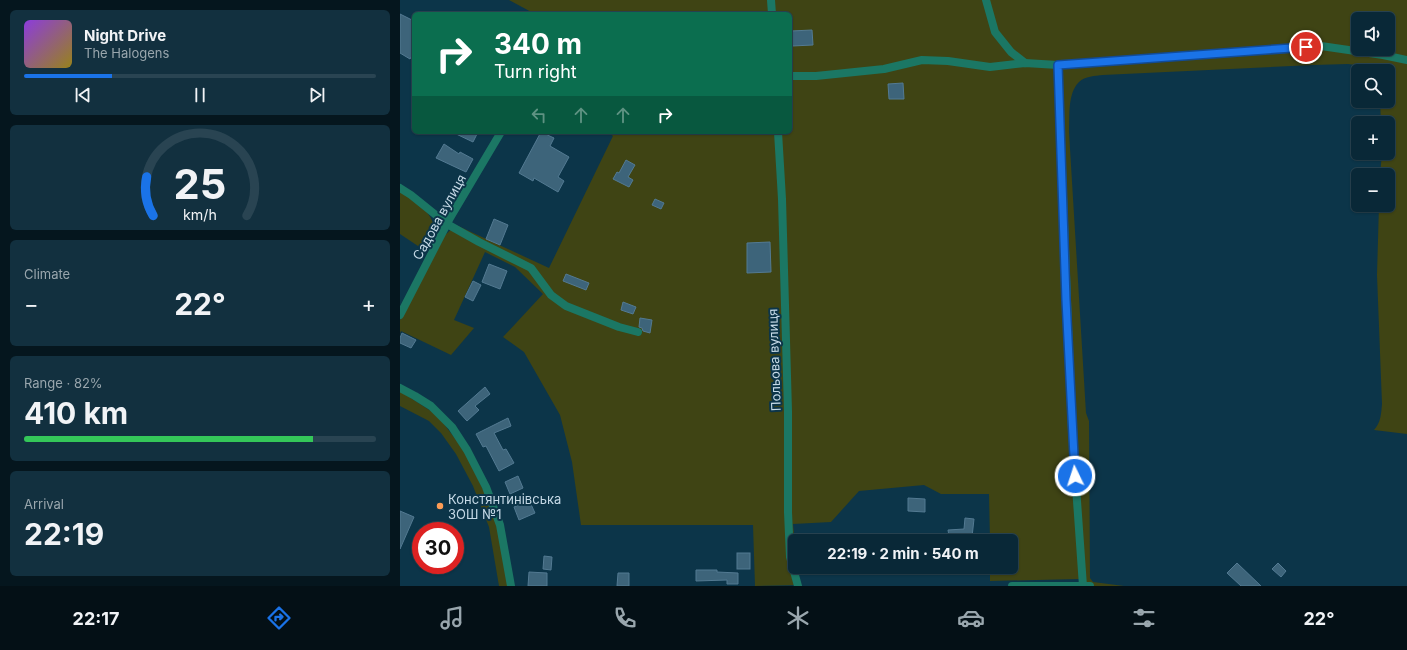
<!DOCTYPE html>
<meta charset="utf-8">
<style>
:root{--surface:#092837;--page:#12303f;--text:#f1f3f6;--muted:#99a6ad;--line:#294452;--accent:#1a73e8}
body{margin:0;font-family:Inter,sans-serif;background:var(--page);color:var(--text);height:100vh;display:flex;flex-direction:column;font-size:15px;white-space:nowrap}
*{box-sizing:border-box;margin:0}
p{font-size:13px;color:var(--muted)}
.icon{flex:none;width:22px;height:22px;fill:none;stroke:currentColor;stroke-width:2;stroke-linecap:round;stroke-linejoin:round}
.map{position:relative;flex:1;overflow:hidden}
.details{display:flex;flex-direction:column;gap:10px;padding:10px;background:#05161e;width:400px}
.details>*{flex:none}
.banner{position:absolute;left:12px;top:12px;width:380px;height:122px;border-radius:6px;box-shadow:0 1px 3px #0004,0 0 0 1px var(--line);background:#0b6e4f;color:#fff;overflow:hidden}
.buttons{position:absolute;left:951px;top:12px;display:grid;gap:8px}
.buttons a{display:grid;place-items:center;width:44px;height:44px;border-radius:6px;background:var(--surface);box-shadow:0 1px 3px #0004,0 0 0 1px var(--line);font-size:20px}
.speed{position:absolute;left:12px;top:522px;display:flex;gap:8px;font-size:20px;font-weight:700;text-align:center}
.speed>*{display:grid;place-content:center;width:52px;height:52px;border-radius:50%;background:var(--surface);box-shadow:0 1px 3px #0004,0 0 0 1px var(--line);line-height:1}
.speed .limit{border:6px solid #d22;background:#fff;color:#111}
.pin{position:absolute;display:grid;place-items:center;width:34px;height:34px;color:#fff;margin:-17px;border:2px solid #fff;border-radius:50%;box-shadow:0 1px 4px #0007}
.me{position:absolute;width:44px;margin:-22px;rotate:356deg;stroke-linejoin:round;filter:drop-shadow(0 0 3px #0008)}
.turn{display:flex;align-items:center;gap:14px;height:84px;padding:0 16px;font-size:18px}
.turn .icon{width:52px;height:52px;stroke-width:2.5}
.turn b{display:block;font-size:28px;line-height:34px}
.lanes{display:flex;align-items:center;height:38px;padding:0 16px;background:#0003;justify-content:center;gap:20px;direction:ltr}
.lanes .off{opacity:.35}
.big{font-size:30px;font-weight:700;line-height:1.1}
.details .widget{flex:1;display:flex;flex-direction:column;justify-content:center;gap:6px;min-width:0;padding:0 14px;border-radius:6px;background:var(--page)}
.details .dial{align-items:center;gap:0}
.dial svg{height:104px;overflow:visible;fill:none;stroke:var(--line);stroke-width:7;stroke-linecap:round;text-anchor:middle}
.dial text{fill:var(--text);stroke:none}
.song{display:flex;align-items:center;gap:12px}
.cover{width:48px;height:48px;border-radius:6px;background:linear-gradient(135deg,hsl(270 70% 55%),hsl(50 70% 35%))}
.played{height:4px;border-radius:2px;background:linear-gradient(90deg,var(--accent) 25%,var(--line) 25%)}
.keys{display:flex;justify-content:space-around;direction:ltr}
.heat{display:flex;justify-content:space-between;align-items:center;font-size:22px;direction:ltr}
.charge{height:6px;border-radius:3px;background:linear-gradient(90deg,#34c759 82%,var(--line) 0)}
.trip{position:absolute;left:388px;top:534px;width:230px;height:40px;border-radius:6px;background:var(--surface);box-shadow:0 1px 3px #0004,0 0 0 1px var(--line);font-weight:700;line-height:40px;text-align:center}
.tabs{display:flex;height:64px;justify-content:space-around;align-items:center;background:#041016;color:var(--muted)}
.tabs .icon{width:28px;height:28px}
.tabs .on{color:var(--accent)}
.tabs b{font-size:18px;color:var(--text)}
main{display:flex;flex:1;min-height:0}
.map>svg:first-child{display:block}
.green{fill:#3f4414;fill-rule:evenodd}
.building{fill:#3d647a;stroke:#537a92}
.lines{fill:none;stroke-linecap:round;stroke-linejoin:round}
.street{stroke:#1b7764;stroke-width:8}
.route-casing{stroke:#114b97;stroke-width:10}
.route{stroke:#1a73e8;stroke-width:7}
.poi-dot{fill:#fd9c55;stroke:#0c3549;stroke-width:1.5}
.labels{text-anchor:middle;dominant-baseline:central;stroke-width:4;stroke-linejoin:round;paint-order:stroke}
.street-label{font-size:13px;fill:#c5d9e6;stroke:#0c3549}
.poi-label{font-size:13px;fill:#c5d9e6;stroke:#0c3549;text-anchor:start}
</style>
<main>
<section class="details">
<div class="widget">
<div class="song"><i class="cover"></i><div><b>Night Drive</b><p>The Halogens</p></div></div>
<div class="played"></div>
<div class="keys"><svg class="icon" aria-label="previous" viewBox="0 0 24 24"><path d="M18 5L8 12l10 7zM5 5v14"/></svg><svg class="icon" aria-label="pause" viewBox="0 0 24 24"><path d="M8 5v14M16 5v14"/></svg><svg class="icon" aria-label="next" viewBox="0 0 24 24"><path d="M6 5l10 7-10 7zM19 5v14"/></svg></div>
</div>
<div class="widget dial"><svg viewBox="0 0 100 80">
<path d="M14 69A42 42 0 1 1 86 69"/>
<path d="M14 69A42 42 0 0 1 9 39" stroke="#1a73e8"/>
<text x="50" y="56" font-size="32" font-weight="700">25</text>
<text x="50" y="72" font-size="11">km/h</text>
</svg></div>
<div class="widget"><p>Climate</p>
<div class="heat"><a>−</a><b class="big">22°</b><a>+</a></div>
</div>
<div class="widget"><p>Range · 82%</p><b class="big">410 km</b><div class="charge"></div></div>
<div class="widget"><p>Arrival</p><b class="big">22:19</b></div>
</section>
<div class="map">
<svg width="1007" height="586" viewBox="0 0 1007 586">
<rect width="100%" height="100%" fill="#0c3549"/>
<g class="green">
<path d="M109 0H1007V434L974 430C981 422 981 414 982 404L977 275 979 205H988V175H980L982 153H988V123H981L980 101H988V71H973L963 66 948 64 913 65 703 75C695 76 685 76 679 82 667 94 670 117 669 132L686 413 689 421 690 578 693 582 724 586H680L679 579 590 581V567H611V541H590L589 494H541L524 485 459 491 431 522 393 524 395 544V567H398L400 585 355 586 353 525H181L172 462 160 415 124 352 103 337 143 294 115 267 85 252 54 320 74 328 51 355 1 331 0 333V320L43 237 56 225 149 268 213 136 207 132H390V14H135ZM958 19H988V49H958Z"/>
<path d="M0 192C16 201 38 215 34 237 34 242 29 248 27 252L0 234Z"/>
<path d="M0 391 37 415 60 445 68 458 89 502 99 531 108 586H99L89 527 73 486 56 454 41 433 29 421 0 406Z"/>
</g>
<g class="building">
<path d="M0 14 14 21V52L10 59 0 53Z"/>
<path d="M412 30 413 45 392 46 391 31Z"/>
<path d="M503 83 504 99H489L488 84Z"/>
<path d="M52 132H78L73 142Z"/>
<path d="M141 132 154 138 150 146 169 157 158 177 164 181 158 192 134 178 133 181 119 173Z"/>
<path d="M44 144 59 154 60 152 73 159 66 172 36 158Z"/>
<path d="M226 160 235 165 228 177 233 180 229 187 213 179 217 172 219 173Z"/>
<path d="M255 199 264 203 261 209 252 205Z"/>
<path d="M94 219 108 225 100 245 86 239Z"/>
<path d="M370 242 371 272 347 273V243Z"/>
<path d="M89 264 107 271 100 289 82 282Z"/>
<path d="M166 274 189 283 186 290 163 281Z"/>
<path d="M73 281 81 285 73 301 65 297Z"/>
<path d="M223 302 236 307 233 314 221 310Z"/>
<path d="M240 318 252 320 250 333 243 331 242 328 239 327Z"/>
<path d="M2 333 16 340 11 348 0 343V338Z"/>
<path d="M85 387 90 394 75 406 79 410 67 421 58 411Z"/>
<path d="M108 418 111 426 94 433 103 450 106 449 114 463 99 471 86 446 83 447 76 434Z"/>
<path d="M118 476 123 488 110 494 105 482Z"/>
<path d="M508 498 525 499V512L508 511Z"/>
<path d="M129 500 135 513 119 520 114 507Z"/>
<path d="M0 511 14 517 0 549Z"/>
<path d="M565 518 574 519 572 537 564 536V541H553V536H549L548 530 564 529Z"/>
<rect x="337" y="553" width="13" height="16"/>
<path d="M144 556 152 557 151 570 143 569Z"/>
<path d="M837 563 861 586H841L827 573Z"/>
<path d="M878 563 886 571 881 577 872 569Z"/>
<path d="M418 567H430L431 573 418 574Z"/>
<path d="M296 570H317V572L338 573V584H327V580L296 581Z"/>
<path d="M129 572 147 573V586H128Z"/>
<path d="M218 573H229V586H217Z"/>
</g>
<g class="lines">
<g class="street">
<path d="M371 0 372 14"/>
<path d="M586 0 595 32 611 52 625 63"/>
<path d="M390 76H416L484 69 522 60 548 61 590 67 625 63 658 65"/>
<path d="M378 132 382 199 388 411V512L390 557 398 586"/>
<path d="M0 188 11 195 47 224 79 242 131 268 151 295 166 306 219 327 238 332"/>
<path d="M0 315 50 218 101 132"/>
<path d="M0 388 15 396 31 406 52 427 67 450 86 487 100 525 111 586"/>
<path d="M612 586H690"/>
<path d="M683 586 672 430 658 65 921 46 983 55 1007 60"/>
</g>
</g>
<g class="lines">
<g class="route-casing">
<path id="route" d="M675 476 666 300 658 65 906 47"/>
</g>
<use href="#route" class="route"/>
</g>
<circle class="poi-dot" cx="40" cy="506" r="4"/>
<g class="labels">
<g class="street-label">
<text transform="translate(39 217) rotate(-61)">Садова вулиця</text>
<text transform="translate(374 360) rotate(-92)">Польова вулиця</text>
</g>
<g class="poi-label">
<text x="48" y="499">Констянтинівська<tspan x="48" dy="15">ЗОШ №1</tspan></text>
</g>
</g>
</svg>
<div class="buttons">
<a><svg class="icon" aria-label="sound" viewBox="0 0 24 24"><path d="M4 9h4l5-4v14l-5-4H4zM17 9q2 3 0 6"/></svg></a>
<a><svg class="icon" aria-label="search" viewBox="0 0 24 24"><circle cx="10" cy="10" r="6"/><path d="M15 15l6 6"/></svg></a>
<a>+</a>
<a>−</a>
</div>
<div class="speed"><div class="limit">30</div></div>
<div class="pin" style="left:906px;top:47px;background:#d93025"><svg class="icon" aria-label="arrive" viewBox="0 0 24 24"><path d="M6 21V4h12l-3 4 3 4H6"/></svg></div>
<svg class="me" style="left:675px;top:476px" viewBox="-20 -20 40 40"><circle r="17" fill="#1a73e8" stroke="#fff" stroke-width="3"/><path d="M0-11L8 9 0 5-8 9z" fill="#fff"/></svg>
<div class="trip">22:19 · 2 min · 540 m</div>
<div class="banner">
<div class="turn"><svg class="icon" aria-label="right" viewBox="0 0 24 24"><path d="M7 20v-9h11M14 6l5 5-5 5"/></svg><div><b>340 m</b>Turn right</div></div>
<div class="lanes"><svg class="icon off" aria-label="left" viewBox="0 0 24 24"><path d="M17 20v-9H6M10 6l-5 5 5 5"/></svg><svg class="icon off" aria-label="ahead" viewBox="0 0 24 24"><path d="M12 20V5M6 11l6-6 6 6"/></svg><svg class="icon off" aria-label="ahead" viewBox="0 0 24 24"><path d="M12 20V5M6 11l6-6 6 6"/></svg><svg class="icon" aria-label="right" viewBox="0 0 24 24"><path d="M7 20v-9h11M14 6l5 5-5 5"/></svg></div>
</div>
</div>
</main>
<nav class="tabs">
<b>22:17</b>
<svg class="icon on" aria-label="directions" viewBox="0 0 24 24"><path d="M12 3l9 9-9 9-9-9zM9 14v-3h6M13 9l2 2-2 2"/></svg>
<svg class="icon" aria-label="music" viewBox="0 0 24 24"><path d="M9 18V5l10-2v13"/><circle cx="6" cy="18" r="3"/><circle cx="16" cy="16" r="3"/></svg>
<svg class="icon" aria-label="phone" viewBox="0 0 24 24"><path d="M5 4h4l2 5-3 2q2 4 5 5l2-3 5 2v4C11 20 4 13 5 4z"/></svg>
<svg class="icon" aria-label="climate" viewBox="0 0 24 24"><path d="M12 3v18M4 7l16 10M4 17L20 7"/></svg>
<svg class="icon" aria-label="car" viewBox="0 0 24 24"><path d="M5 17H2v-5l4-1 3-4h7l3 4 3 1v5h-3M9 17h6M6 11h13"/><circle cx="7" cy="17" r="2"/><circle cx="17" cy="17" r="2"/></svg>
<svg class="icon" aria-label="filters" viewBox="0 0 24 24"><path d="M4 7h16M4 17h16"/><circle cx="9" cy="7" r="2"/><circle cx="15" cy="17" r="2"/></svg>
<b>22°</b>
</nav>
